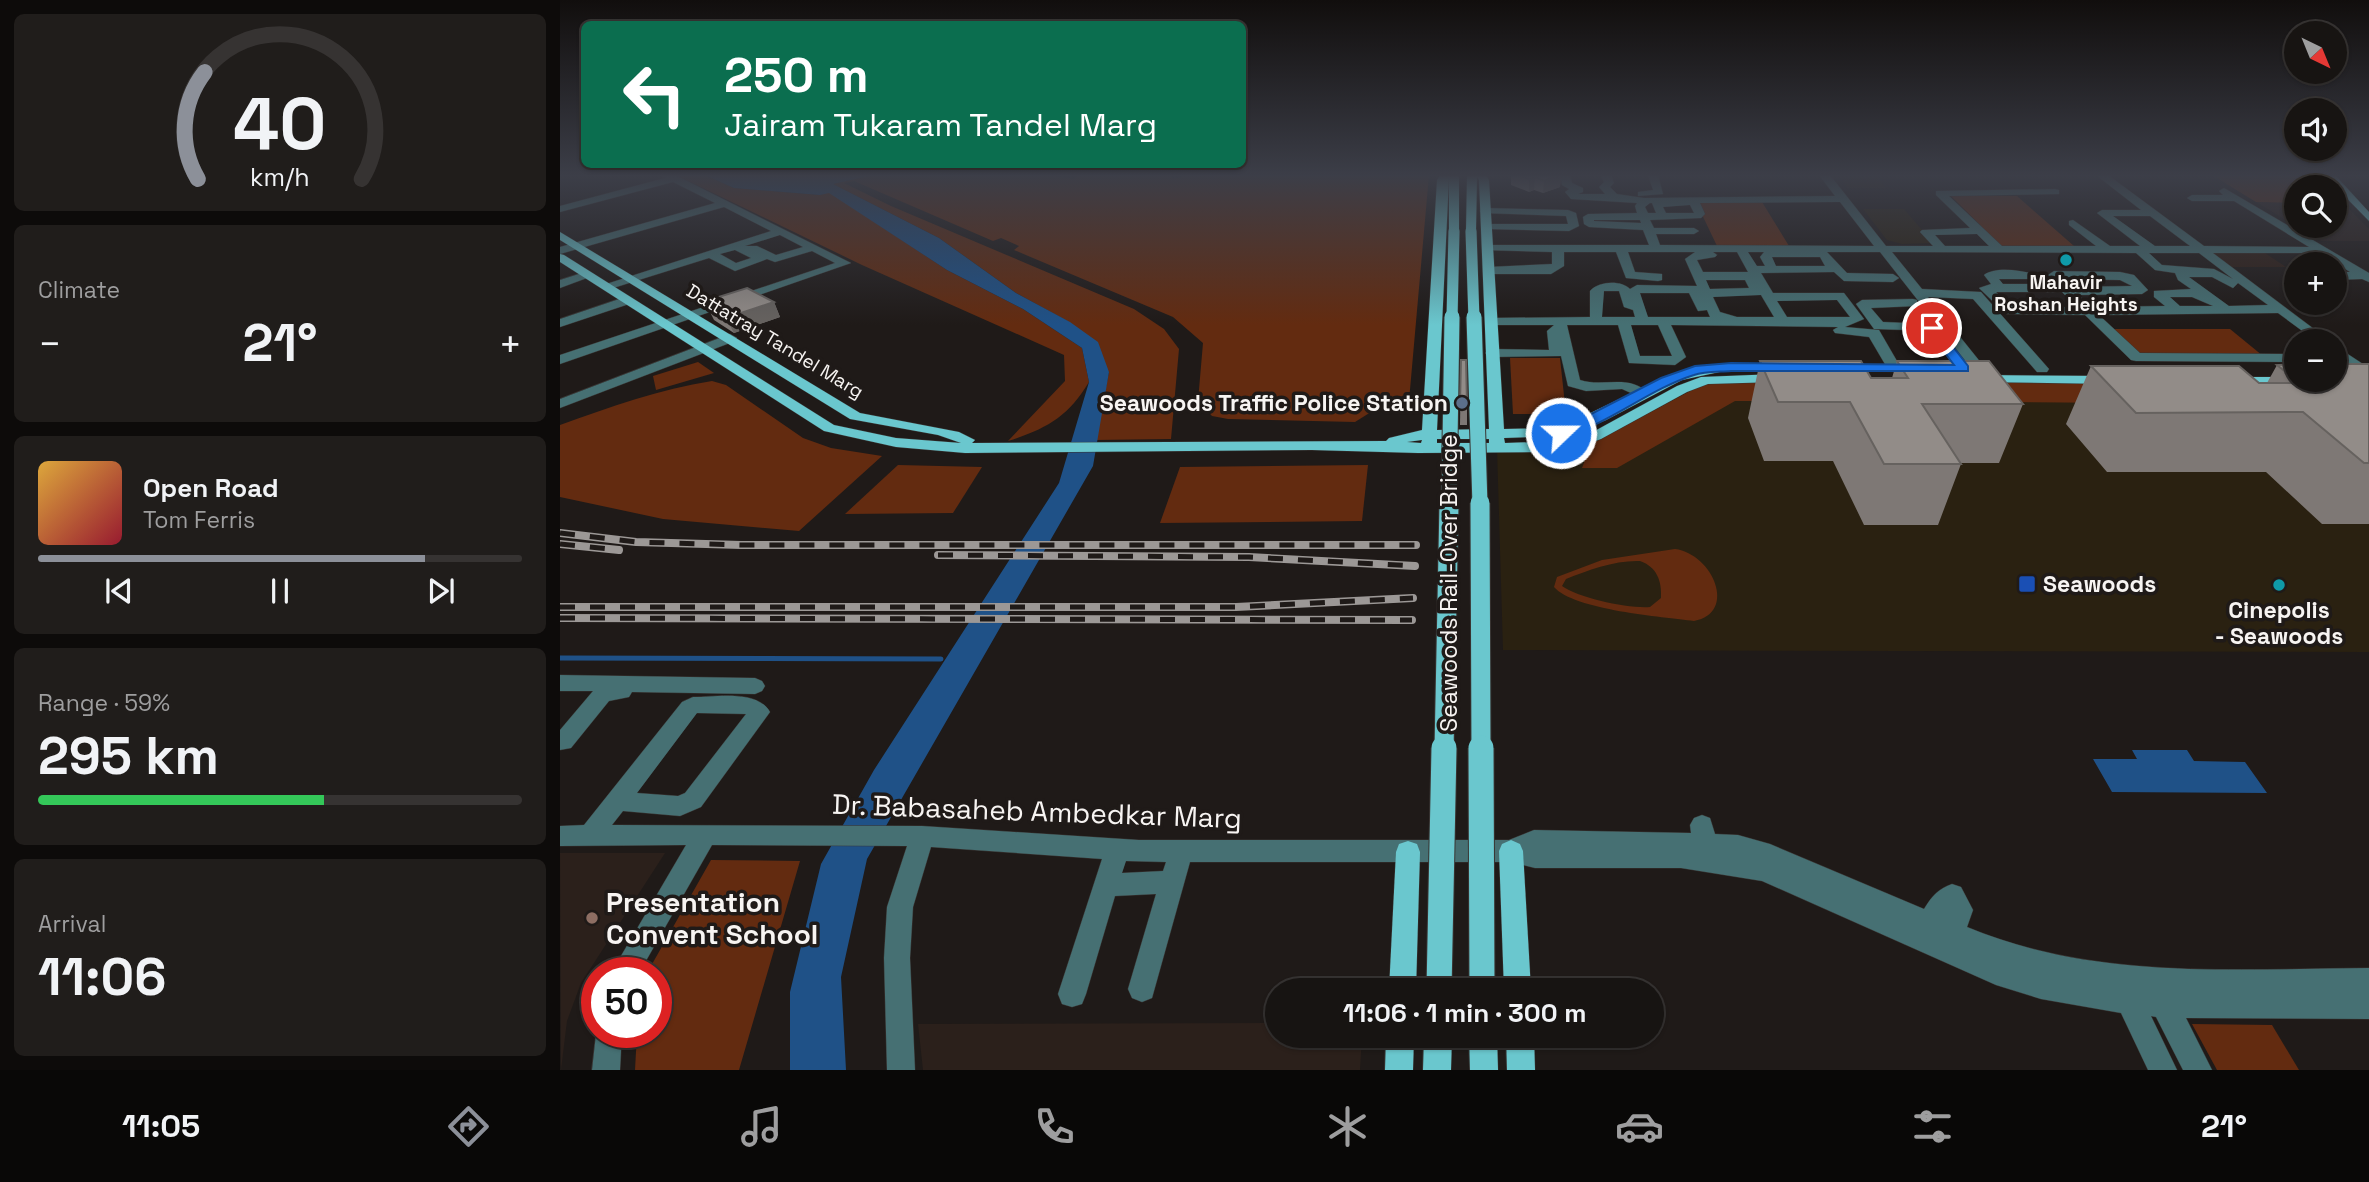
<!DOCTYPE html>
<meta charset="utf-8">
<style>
:root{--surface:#171412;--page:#201d1b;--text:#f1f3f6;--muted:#9e9e9f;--line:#363332;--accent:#8c9099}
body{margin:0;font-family:"Space Grotesk",sans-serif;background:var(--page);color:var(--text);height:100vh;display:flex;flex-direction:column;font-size:26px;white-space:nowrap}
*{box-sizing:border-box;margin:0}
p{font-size:23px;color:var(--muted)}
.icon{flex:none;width:38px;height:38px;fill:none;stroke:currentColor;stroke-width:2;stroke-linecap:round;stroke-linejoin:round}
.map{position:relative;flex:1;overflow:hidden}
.panel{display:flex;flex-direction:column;gap:14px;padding:14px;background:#0d0b0a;width:560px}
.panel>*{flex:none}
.banner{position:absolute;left:21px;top:21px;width:665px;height:147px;border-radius:10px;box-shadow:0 2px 5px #0004,0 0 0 2px var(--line);background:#0b6e4f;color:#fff;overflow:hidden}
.needle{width:46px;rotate:137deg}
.buttons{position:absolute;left:1724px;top:21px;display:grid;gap:14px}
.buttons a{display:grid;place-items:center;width:63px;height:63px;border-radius:50%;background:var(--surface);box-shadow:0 2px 5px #0004,0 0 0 2px var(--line);font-size:35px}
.speed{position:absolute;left:21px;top:957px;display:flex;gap:14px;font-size:35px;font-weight:700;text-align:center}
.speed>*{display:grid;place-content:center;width:91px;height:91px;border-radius:50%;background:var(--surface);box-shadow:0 2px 5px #0004,0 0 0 2px var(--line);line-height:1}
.speed .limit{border:10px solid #d22;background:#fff;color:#111}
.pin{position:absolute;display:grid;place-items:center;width:60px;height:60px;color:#fff;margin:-30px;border:4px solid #fff;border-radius:50%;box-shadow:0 2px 7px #0007}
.me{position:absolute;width:77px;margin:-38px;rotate:68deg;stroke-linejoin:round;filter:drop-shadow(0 0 5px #0008)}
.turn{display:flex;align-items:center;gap:24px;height:147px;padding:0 28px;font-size:32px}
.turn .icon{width:91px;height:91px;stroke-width:2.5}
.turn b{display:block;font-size:49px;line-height:60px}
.big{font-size:52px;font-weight:700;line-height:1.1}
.panel .tile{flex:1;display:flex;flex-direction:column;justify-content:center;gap:10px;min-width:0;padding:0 24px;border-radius:10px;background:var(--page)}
.panel .dial{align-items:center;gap:0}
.dial svg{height:182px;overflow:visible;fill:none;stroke:var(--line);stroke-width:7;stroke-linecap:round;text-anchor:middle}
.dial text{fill:var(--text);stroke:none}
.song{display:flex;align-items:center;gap:21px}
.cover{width:84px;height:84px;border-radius:10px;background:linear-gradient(135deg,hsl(40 70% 55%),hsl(350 70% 35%))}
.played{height:7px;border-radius:4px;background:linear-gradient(90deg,var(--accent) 80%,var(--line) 80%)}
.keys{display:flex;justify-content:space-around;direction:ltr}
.heat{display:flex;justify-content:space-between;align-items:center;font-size:38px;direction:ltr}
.charge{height:10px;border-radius:5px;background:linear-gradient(90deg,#34c759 59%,var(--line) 0)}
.trip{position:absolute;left:705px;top:978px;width:399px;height:70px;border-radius:35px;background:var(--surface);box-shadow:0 2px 5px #0004,0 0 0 2px var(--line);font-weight:700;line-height:70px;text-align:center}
.tab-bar{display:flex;height:112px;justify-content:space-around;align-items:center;background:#090807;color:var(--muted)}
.tab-bar .icon{width:49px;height:49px}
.tab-bar .on{color:var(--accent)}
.tab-bar b{font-size:32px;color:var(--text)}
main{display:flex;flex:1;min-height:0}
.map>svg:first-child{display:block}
.commercial{fill:#2a2111}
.built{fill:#2b201b}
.medical{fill:#2e1e16}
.green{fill:#632b10;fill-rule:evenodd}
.water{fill:#1f5187}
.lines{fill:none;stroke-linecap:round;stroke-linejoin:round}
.stream{stroke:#1f5187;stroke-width:5}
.minor-casing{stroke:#393432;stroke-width:1}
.major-casing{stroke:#393432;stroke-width:1}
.minor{fill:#467073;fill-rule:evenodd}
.major{fill:#6ac7ce;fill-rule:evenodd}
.rail-casing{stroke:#9c9896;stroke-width:8}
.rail{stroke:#1f1a18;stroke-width:5;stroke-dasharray:15;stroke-linecap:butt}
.major-bridge-far3-casing{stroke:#393432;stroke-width:12;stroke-linecap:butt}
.major-bridge-far2-casing{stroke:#393432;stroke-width:17;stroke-linecap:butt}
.major-bridge-far1-casing{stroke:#393432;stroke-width:21;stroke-linecap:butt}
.major-bridge-casing{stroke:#393432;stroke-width:27;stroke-linecap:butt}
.major-bridge-far3{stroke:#6ac7ce;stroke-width:11}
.major-bridge-far2{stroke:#6ac7ce;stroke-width:15}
.major-bridge-far1{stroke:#6ac7ce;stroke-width:19}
.major-bridge{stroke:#6ac7ce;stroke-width:25}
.wall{fill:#7e7875}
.shaded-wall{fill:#66625f}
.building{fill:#928c88;stroke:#66625f;stroke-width:2}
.route{fill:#1a73e8;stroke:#114b97;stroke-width:2}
.culture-dot{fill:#0f9aa8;stroke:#1f1a18;stroke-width:2.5}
.service-dot{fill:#5c6f8a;stroke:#1f1a18;stroke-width:2.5}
.transit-dot{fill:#1a4fb4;stroke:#1f1a18;stroke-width:2.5}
.education-dot{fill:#8d6e63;stroke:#1f1a18;stroke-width:2.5}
.labels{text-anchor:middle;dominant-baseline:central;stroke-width:7;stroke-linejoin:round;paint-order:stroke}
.far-poi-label{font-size:19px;font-weight:bold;fill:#f7f4f2;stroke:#1f1a18}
.far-street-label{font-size:19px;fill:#f7f4f2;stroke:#1f1a18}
.poi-label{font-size:23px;font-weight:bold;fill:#f7f4f2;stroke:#1f1a18;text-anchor:end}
.street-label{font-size:23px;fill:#f7f4f2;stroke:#1f1a18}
.near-street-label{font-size:28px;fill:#f7f4f2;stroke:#1f1a18}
.near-poi-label{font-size:28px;font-weight:bold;fill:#f7f4f2;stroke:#1f1a18;text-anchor:start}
</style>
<main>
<section class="panel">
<div class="tile dial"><svg viewBox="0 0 100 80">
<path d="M14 69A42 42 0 1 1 86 69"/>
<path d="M14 69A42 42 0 0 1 17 22" stroke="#8c9099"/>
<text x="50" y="56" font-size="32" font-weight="700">40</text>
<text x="50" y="72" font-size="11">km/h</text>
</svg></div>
<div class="tile"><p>Climate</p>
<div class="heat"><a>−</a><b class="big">21°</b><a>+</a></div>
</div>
<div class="tile">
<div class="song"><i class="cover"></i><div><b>Open Road</b><p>Tom Ferris</p></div></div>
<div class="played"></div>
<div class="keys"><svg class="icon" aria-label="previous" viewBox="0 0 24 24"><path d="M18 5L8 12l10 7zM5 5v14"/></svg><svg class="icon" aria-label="pause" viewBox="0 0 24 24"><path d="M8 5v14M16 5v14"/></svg><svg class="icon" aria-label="next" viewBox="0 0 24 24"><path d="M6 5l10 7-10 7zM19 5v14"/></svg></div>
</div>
<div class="tile"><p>Range · 59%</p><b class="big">295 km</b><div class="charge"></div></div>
<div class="tile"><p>Arrival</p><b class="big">11:06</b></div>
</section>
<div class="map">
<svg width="1809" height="1070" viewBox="0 0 1809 1070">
<rect width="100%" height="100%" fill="#1f1a18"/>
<g class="commercial">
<path d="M1279 175H1315L1326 188H1287Z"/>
<path d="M1303 209H1344L1373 243 1342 244 1327 240Z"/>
<path d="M1146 380 1769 381 1809 413V652L943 650 937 448 1008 446Z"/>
</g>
<g class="built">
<path d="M1696 202 1736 203V226H1774L1775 204H1784L1809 229V241H1761Z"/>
<path d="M0 853H105L21 983 7 1021 1 1070Z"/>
<path d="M717 1023 718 1036H802L800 1070H363L358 1024Z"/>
</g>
<path class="medical" d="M1652 253H1705L1726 267H1672Z"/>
<g class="green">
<path d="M116 175H144L174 188 260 195 269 192 387 270 463 309 522 348 529 382C508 417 486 429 448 441L505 381 504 355 302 265Z"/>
<path d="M313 175H488L513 179 517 175H610L613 179 629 175H869L849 401 827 402 795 422 668 419 652 416 638 401 643 343 613 317 454 250 459 246 441 238 433 241 294 181 284 183 331 206 574 309 604 329 619 349 611 439 535 440 549 372 509 322 456 293 379 238 273 184Z"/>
<path d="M1652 175H1751L1767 187H1736V203L1696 202Z"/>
<path d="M1391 196H1457L1514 246H1441Z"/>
<path d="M1136 202H1202L1229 246H1157Z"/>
<path d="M1553 329H1670L1703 356 1580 355Z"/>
<path d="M950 358H1000L1006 414H953Z"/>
<path d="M138 362 154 373 96 390 93 376Z"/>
<path d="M152 381 166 385 243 438 271 448 322 456 239 531 103 519 0 497V425C50 407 100 389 152 381Z"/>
<path d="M1263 382 1290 401H1175L1057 468H1022L1031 444 1132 390 1150 383Z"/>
<path d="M1297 382 1547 383 1565 403 1308 401Z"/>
<path d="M338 465 422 467 393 513 285 514Z"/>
<path d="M808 465 802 521 600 523 620 467Z"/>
<path d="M1115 549C1153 554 1178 613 1134 621 1103 617 1014 610 994 587L997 577 1042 560ZM1080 561C1097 567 1102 581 1101 598L1090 607C1070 609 1018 598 1002 586L1006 579C1028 570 1056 560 1080 561Z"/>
<path d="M151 860 240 861 179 1070H75L77 1033 96 1032V973H87Z"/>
<path d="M1632 1024 1712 1025 1739 1070H1657Z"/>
</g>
<g class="water">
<path d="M145 175H313L273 184 379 238 456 293 510 322 538 342 549 372 533 466 307 859 281 977 286 1070H230V992L261 864 314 770 499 483 529 382 522 348 463 309 387 270 269 193 260 195 174 188Z"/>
<path d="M1572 750H1627L1634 761 1685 762 1707 793 1552 792 1533 759H1577Z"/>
</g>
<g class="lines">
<path class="stream" d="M0 658 381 659"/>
<g class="minor-casing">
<g id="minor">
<path d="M101 175H115L291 263 0 364V355L275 263 252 251 215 262 207 259 175 271 149 258 50 289 40 286 211 231 164 207 0 254V247L155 203 113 182 0 212V206L105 178ZM220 235 243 247 216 255 197 246H185ZM175 250 191 258 176 263 160 254Z"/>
<path d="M1000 175H1010L1012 183 1023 188V192L1018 194H1045L1039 187 1044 182 1041 176 1051 175 1054 183 1050 187 1057 194 1084 198 1275 196 1259 175H1270L1326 246H1373L1360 232 1362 230 1410 228 1376 195V191L1495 189 1499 190V194L1389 196 1442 246H1536L1509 225V221L1513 220 1550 246H1580L1537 213 1542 210H1581L1536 175H1548L1644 246 1749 247 1674 201H1632L1627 198 1632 195H1663L1659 191 1664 188 1809 273V282L1802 279 1774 280V272H1790L1760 253H1653L1770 341H1756L1718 313 1539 315 1580 353 1736 354V362L1576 361 1571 360 1525 315 1446 314 1419 288 1431 284 1424 275C1439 264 1475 273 1491 280L1488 275 1494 271 1560 272 1574 275 1588 290 1582 294 1519 295 1531 307 1605 306 1594 297V291L1631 289 1618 280 1615 273 1595 270 1576 253 1332 252 1362 289 1421 292 1489 369 1487 372H1477L1413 299 1368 297 1434 379 1427 383 1422 382 1320 252H1267L1287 273 1333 274 1339 278 1333 282 1284 281 1274 272 1201 273 1213 293H1284L1304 319 1285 327 1319 330 1341 368 1339 371H1329L1309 337 1275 333 1273 330 1278 327 1111 325 1126 357 1115 365 1069 363 1058 325H1007L1020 380C1044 388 1069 373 1089 394L1082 398 1062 389 1026 391 1008 386 1001 356 932 357 925 353 932 349 989 350 987 331 994 325H931L926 324V318L1030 317V291C1039 281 1061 280 1070 289L1077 285 1137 286 1125 259 1135 252H1068L1075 272 1102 274V280L1098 281 1066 278 1056 252H1004V266L991 274H924V268L928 267 992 264V252L923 250V246L927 245H1089L1083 230 1029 227 1024 224 1023 217 1028 214 1077 213 1075 206 1077 203 1011 199 1005 192 1009 189 1002 185ZM1280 202 1314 246 1100 245 1096 234H1134L1139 231 1134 228H1094L1090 220 1141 218 1145 214 1140 203ZM1090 203H1092L1096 213H1088L1085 207ZM1130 205 1134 213H1106L1103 207ZM1553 216H1590L1630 246H1595ZM1034 220H1080L1081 223 1034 221ZM1417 234 1429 246H1385L1375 235ZM1153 252H1177L1188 272H1143L1137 260 1155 257 1157 255ZM1188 252H1204L1200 257 1205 266H1197ZM1589 253H1639L1673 279 1654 269 1602 265ZM1212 257H1260L1265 266H1216ZM1629 277H1652L1673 288 1678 283 1708 305 1669 306ZM1439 279H1468L1481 284H1443ZM1503 279 1560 280 1572 286 1512 287ZM1146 280H1185L1189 288 1150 289ZM1044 291H1059L1064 307 1073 310 1075 317H1042ZM1436 292H1502L1517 307H1453ZM1080 293H1129L1138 311 1147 310 1150 317H1088ZM1201 295 1214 317H1177L1160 312 1153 297ZM1610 297H1632L1653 306H1620ZM1277 300 1290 317H1227L1217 301ZM1071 325H1098L1112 356H1080Z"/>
<path d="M1088 175H1098L1103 194 1078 196V192L1093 190Z"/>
<path d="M925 208 1008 210 1016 213 1019 226 1009 231 926 229 922 228V224H1008L1006 216 921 213 920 211Z"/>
<path d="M25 272 35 275 0 288V280Z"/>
<path d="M68 296 74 300 72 303 0 327V319Z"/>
<path d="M1353 299 1357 300V306L1311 308 1323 322 1372 324 1377 325V331L1314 329 1296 304 1302 300Z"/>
<path d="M170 334 177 338 175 341 0 408V399Z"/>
<path d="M1774 345 1809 368V378L1774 356Z"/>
<path d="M0 675 195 678 202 681 205 686 202 691 195 694 72 692 69 697 49 701 11 748 0 750V730L33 691H0Z"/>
<path d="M133 697C155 697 197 689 210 712L141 807 120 816 63 811 52 825 362 826 579 840H949L974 830 1131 833 1130 825 1134 818 1142 815 1150 818 1155 834 1178 835 1210 844 1364 909C1372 896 1378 889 1392 884L1401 887 1413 910 1407 927C1534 980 1674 969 1809 968V1019L1626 1018 1652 1070H1623L1596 1017 1591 1016 1617 1070H1588L1561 1013 1481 999 1436 985 1202 881 1121 868H975L951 862H630L592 998 582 1002 572 998 568 989 596 894 555 896 526 994 522 1004 512 1007 502 1004 498 994 542 859 371 847 353 907 350 958 355 1070H327L324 958 327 907 347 846 152 845 79 973H51L126 845 0 846V826L24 825 122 702ZM137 713 186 714 125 793 118 796 77 793ZM566 861 606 862 603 871 562 873Z"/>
<path d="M37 1025V1032H62L60 1070H32Z"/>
</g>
</g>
<g class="major-casing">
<g id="major">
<path d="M880 175H899V231L894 234 889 231V178L877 430 929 429 919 180 917 177 916 231 911 234 906 231 907 175H926L929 180 944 429 999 428 1112 374 1159 364 1166 368 1164 371 1122 380 1046 420 1006 436 944 438 945 443 1006 441 1031 433 1117 386 1141 377 1217 374 1224 378 1217 382 1148 384 1127 392 1041 439 1014 449 993 452 858 453 752 450 405 453 336 447 264 431 0 262V254L4 255 274 425 336 438 401 443 378 435 290 419 0 240V232L300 413 399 432 415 440 412 443 826 441 829 438 862 430 877 180ZM877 439H929V443H877ZM862 440 861 443 847 442Z"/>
<path d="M1764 175H1775L1809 212V221Z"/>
<path d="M1281 364H1358L1365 368 1358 372 1276 371V365Z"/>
<path d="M1420 375 1550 376 1557 380 1550 384 1415 382 1413 379Z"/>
<path d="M1672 377H1732L1739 381 1732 385 1667 384V378Z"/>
<path d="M951 840 960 844 963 851 971 990H944L939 851 942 844Z"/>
<path d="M848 841 857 844 860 852 856 990H829L836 852 839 844Z"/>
<path d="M826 1036H854L853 1070H825Z"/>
<path d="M864 1036H892L891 1070H863Z"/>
<path d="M909 1036H937L938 1070H910Z"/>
<path d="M946 1036H974L975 1070H947Z"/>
</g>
</g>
<use href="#minor" class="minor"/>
<use href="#major" class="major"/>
<g class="rail-casing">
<g id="rail">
<path d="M0 533 76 542 181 545H856"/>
<path d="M0 544 59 550"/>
<path d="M378 555 689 557 855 566"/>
<path d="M0 607H676L853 598"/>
<path d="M0 618 852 620"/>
</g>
</g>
<use href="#rail" class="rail"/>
<g class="major-bridge-far3-casing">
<g id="major-bridge-far3">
<path d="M911 231 914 319"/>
<path d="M892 319 894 231"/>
</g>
</g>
<g class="major-bridge-far2-casing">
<g id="major-bridge-far2">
<path d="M914 317 920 505"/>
<path d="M889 505 892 317"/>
</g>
</g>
<g class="major-bridge-far1-casing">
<g id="major-bridge-far1">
<path d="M920 503 921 750"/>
<path d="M884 750 889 503"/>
</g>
</g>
<g class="major-bridge-casing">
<g id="major-bridge">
<path d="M921 748 922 990"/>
<path d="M879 990 884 748"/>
</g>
</g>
<use href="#major-bridge-far3" class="major-bridge-far3"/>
<use href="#major-bridge-far2" class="major-bridge-far2"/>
<use href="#major-bridge-far1" class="major-bridge-far1"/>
<use href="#major-bridge" class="major-bridge"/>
</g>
<g class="wall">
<path d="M951 175H1001L1000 187 983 193 974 190 969 192 951 185Z"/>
<path d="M214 302 220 317 174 333 154 320 147 306Z"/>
<path d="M901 360 907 404V425H900Z"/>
<path d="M1200 361 1311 378H1332L1337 361 1463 404 1439 463H1400L1401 464 1378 525H1304L1273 461H1204L1188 418Z"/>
<path d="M1809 364V524H1762L1706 472H1547L1506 424 1531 366 1707 383 1717 365Z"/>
</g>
<g class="shaded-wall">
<path d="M998 175H1001L1000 187 983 193 984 181Z"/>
<path d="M975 177 974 190 969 192V179Z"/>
<path d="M214 302 220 317 174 333 166 318Z"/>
</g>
<g class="building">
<path d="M959 175H998L984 181 975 177 969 179Z"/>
<path d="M187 288 214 302 166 318 147 306 152 299Z"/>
<path d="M901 360H906L907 404H900Z"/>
<path d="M1200 361H1301L1311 378H1348L1337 361H1429L1463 404H1362L1401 464H1324L1290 402H1218Z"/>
<path d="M1736 364V380L1717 365Z"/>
<path d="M1774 364H1809V463H1804L1743 412 1576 413 1531 366H1679L1699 383H1740L1736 380H1774Z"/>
</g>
<linearGradient id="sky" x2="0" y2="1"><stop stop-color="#110e0d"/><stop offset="0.54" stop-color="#3c3e48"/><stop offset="1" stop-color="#3c3e48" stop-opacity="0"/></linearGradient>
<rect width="1809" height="325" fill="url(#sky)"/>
<path class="route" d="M1372 324 1376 325 1408 366V371H1171C1159 372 1145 371 1134 375 1087 390 1049 425 1001 437L994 433 1101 378 1135 366 1171 363 1394 365 1366 328Z"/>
<g class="culture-dot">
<circle cx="1506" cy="260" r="7"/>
<circle cx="1719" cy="585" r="7"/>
</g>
<circle class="service-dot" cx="902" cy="403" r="7"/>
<rect class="transit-dot" x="1458" y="575" width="18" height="18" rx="3.5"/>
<circle class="education-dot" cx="32" cy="918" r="7"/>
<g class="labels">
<g class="far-poi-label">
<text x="1506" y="282">Mahavir<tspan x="1506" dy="22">Roshan Heights</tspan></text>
</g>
<g class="far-street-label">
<text transform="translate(215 341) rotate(31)">Dattatray Tandel Marg</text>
</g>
<g class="poi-label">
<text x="888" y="403">Seawoods Traffic Police Station</text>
<text x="1483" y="584" text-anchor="start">Seawoods</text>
<text x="1719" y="610" text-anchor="middle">Cinepolis<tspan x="1719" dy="26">- Seawoods</tspan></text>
</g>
<g class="street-label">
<text transform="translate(889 583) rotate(-90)">Seawoods Rail-Over Bridge</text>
</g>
<g class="near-street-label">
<text transform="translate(477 811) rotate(2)">Dr. Babasaheb Ambedkar Marg</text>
</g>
<g class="near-poi-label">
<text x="46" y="902">Presentation<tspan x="46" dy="32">Convent School</tspan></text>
</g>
</g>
</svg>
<div class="buttons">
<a><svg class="needle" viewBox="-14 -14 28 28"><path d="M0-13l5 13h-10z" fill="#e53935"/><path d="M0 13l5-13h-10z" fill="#9e9e9f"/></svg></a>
<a><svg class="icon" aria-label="sound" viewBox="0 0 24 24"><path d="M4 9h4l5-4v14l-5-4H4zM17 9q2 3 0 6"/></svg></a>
<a><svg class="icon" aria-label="search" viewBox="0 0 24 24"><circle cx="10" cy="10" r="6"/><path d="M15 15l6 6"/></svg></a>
<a>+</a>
<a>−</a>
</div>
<div class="speed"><div class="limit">50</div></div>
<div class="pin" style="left:1372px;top:328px;background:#d93025"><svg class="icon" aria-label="arrive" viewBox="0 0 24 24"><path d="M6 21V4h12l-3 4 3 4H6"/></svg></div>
<svg class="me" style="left:1001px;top:433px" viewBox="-20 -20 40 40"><circle r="17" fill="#1a73e8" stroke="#fff" stroke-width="3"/><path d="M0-11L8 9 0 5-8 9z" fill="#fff"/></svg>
<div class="trip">11:06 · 1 min · 300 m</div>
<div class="banner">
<div class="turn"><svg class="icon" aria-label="left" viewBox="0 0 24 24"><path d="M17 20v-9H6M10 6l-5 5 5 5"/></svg><div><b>250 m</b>Jairam Tukaram Tandel Marg</div></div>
</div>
</div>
</main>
<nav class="tab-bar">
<b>11:05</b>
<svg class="icon on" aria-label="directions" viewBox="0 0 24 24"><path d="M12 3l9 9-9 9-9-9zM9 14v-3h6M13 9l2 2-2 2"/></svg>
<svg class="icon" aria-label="music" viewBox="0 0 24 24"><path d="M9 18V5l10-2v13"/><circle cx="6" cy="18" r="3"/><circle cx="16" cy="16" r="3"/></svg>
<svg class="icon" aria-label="phone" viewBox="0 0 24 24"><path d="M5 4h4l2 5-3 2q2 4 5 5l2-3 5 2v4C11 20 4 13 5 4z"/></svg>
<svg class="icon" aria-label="climate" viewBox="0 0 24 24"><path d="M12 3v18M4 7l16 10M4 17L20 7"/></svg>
<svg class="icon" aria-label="car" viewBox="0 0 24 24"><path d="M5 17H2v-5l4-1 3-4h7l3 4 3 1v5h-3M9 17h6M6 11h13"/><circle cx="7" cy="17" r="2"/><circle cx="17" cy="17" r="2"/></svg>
<svg class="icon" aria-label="filters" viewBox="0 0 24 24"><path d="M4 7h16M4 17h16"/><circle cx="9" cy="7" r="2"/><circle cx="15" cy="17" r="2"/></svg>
<b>21°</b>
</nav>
